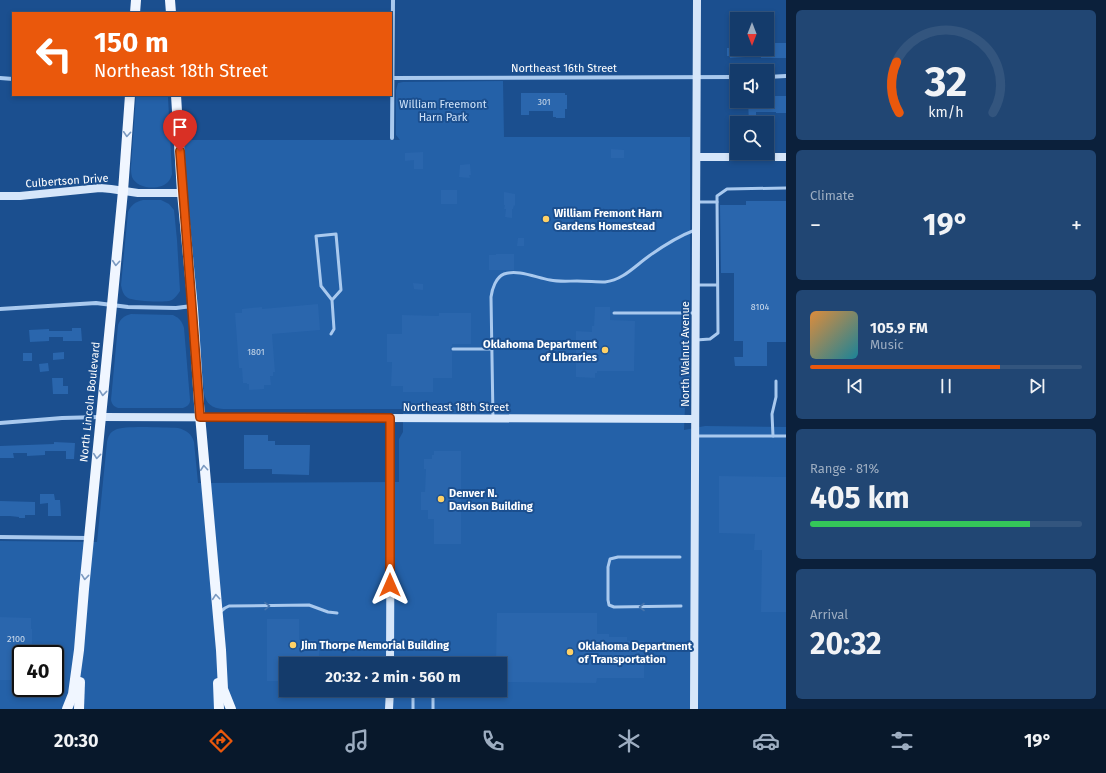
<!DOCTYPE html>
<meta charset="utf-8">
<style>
:root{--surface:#143b6b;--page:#214673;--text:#f1f3f6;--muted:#9dadc1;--line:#33557e;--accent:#ea580c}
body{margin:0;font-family:"Fira Sans",sans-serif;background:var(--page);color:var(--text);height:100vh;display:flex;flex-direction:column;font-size:15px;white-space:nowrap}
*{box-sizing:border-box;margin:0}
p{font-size:13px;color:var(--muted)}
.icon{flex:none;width:22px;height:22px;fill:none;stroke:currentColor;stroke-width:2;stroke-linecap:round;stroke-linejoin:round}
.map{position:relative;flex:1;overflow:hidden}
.panel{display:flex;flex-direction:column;gap:10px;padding:10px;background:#0b203b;width:320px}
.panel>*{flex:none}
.hud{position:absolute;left:12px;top:12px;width:380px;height:84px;border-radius:0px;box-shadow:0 2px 6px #0003,0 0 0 1px var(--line);background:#ea580c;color:#fff;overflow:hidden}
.needle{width:26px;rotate:180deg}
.tools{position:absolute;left:730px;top:12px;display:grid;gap:8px}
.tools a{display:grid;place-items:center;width:44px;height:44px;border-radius:0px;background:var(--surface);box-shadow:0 2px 6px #0003,0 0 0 1px var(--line);font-size:20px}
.speed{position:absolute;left:12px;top:645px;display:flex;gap:8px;font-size:20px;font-weight:700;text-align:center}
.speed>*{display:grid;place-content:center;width:52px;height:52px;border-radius:50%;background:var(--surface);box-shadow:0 2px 6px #0003,0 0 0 1px var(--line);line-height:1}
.speed .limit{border:2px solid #111;border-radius:6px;background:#fff;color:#111}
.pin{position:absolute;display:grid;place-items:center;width:34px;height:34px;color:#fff;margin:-41px -17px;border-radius:50% 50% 50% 0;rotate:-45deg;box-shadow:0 0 4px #0007}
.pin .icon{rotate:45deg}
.me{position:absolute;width:44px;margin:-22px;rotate:0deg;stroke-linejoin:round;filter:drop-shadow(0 0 3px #0008)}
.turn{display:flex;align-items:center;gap:14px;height:84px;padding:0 16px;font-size:18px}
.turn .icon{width:52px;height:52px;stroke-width:2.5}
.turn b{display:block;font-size:28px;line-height:34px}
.big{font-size:30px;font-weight:700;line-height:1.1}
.panel .widget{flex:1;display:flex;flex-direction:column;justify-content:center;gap:6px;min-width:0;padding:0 14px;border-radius:6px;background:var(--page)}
.panel .dial{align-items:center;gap:0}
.dial svg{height:104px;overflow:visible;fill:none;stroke:var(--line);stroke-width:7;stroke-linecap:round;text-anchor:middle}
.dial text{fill:var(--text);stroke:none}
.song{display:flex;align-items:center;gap:12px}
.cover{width:48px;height:48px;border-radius:6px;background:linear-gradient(135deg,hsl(30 70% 55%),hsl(190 70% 35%))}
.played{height:4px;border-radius:2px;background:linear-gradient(90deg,var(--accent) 70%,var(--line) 70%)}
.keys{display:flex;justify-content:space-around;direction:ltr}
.heat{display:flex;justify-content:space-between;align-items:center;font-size:22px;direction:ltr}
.charge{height:6px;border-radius:3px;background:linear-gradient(90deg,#34c759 81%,var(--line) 0)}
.trip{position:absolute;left:279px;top:657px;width:228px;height:40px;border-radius:0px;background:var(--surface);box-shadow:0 2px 6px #0003,0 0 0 1px var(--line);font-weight:700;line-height:40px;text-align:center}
.menu{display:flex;height:64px;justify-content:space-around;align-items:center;background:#08182b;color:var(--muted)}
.menu .icon{width:28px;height:28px}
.menu .active{color:var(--accent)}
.menu b{font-size:18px;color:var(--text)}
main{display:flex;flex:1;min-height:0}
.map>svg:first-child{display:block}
.green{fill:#2461a8;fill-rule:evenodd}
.building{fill:#2a66ad}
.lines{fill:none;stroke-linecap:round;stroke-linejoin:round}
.lane{stroke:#a9c9ee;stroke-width:3}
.street{stroke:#a9c9ee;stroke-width:4}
.secondary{stroke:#d6e6fa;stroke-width:8}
.primary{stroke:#f0f6ff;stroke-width:10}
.oneway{stroke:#7b9ac1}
.oneway2{stroke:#4674ac}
.route-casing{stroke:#983908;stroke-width:10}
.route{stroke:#ea580c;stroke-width:7}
.poi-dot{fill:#ffd166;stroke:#1b4f8f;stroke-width:1.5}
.labels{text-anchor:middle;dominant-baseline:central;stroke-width:4;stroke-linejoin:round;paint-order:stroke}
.number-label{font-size:9px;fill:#cad9ea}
.street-label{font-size:11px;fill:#fff;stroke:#1b4f8f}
.park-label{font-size:11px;fill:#cfe3fa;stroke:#1b4f8f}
.poi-label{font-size:11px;font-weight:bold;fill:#fff;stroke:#1b4f8f;text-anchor:start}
</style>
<main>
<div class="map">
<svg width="786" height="709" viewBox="0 0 786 709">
<rect width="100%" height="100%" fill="#1b4f8f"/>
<g class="green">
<path d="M503 81 504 137H690V399L685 406 684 430 705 426 786 427V709H0V541L97 542 107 442C108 437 110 432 115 430 125 425 165 428 178 428 186 430 192 434 194 442L198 483 399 482V439L403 432V409H223C212 408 206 404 204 393L189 225 183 140H400L396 135V90L398 83 403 82ZM21 654H55V688H21ZM286 664H500V690H286Z"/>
<path d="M137 95H167L168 97 172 174C171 177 170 180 168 182 159 191 137 189 132 177 131 174 131 170 131 167L136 97Z"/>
<path d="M143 200H161L169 204 174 210 177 240 180 291C178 294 175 298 172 300 166 303 133 301 128 298 123 295 122 290 121 285L128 212C131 205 135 202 143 200Z"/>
<path d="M131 314 173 315C179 318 182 321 184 328L190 400C190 404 188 406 183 408H118C113 406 112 404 111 400L118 325C121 318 124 316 131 314Z"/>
</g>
<g class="building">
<path d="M730 40H737V49H767V43H786V58H761V56L730 58V56H727V48H730Z"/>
<path d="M521 93H565V95H567V109H565V118H556V117H553V111H529V115H521Z"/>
<path d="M767 96H786V113H776V112H756V123H749L748 101H767Z"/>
<path d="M611 149 624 150V158H611Z"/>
<path d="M423 152V169H414V160L405 161V153Z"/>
<path d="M470 164 471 175H469L470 178 459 177 460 165Z"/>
<rect x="441" y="190" width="16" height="14"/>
<path d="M504 192 515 194V206L514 205 513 209H512V218L505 217 506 209H504L505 205H504Z"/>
<path d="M746 201H786V342H767V366H735L734 357H743V341H734V273H721L720 205H746Z"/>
<path d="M518 238H524V246H517Z"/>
<path d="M496 254H514V270H489V255H496Z"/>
<path d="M413 283 423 284V290L414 289Z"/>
<path d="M318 304 320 330 272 334 275 372H273V376H270L271 385H264V389L249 390V384H247V383H243L242 368H239L235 313H242V309L262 307V309Z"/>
<path d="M595 307H610V320L635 321 634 371H597V373H595V378L576 377V331L592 332V326H594Z"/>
<path d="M439 313H471V344H452V346L450 348V350L452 352V378H433V392H403V386H391L392 362H387V334H402V315L439 316Z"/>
<path d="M72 328H81L82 341H63V337H49V341L30 342 29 330 49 329V331H72Z"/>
<path d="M64 352V359L53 360V353Z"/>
<rect x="23" y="353" width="9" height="8"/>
<path d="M48 363 49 371 40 372 39 364Z"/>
<path d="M52 378H63V386H68V394H53Z"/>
<path d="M244 435H268V441H275V445H310L309 475 272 474V469H244Z"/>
<path d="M54 442 75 443 74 459H66V451H45V455L27 456V453H13L14 458H0V446L54 444Z"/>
<path d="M434 451H461V544H434V519H428V510H421V492H425L426 469H424V459H432V455H434Z"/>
<path d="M719 476 786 477V612H761L762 550H754L755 534 719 533Z"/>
<path d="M40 494H54L55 500H60L61 516H48V503L40 504Z"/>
<path d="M0 501 35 502V515H25V518H19V517L10 516H0Z"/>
<path d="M497 613H597V634H609V637H627V641H644V678H597L596 683 500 682V664H496Z"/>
<path d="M0 617 31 618V629H32V654H21V680H0Z"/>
<path d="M267 619H299V640H319V660H301V664H286V681H267Z"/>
</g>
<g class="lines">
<g class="lane">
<path d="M696 202H717"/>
<path d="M697 285H717"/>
<path d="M614 313H694"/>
<path d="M331 334 334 329 332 300 321 286 316 236 336 234 341 290 332 300"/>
<path d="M696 340 710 339 718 333 717 196 727 189 786 188"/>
<path d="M453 349H492"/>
<path d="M493 418 491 297C492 289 496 277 504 274 518 269 537 278 550 280 559 282 568 281 577 281 587 281 596 282 605 282 623 280 635 266 649 256 663 246 679 236 695 230"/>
<path d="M696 436H786"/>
<path d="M773 436 772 414 776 397V381"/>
<path d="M680 557H618L610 559 608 567V600L609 605 614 607 681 606"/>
<path d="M220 612 225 608 229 606 309 605 328 612 337 613"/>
<path d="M413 690V709"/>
<path d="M433 690V709"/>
</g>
<g class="street">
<path d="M767 77 786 76"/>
<path d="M0 78 13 79"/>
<path d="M391 78 737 77"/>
<path d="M392 138 393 0"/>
<path d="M0 309 96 303 128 307 176 308 192 306"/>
<path d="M0 423 62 418 100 417"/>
<path d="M0 537 89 538"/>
</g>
<g class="secondary">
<path d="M697 157H786"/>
<path d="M0 196H20L100 188 111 189 138 193H182"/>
<path d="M101 417 695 419"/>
<path d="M390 664 391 418"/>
<path d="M389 709 390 690"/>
<path d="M694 709 697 0"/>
</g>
<g class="primary">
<path d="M170 0 171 13"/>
<path d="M135 13 136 0"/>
<path d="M176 95 182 193 193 309 199 404 221 650 223 689 231 709"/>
<path d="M218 683 219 709"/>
<path d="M67 709 73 694 79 650 84 589 112 305 123 191 130 95"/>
<path d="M79 709 80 682"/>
</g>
</g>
<defs><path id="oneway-chevron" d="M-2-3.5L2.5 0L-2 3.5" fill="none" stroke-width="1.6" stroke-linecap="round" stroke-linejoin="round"/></defs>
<g class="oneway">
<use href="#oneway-chevron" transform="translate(127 134) rotate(94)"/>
<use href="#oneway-chevron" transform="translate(116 263) rotate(95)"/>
<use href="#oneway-chevron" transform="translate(103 393) rotate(96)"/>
<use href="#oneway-chevron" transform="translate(97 456) rotate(96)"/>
<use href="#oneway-chevron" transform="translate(204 468) rotate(-95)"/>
<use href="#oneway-chevron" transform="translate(85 577) rotate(96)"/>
<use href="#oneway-chevron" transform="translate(216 597) rotate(-95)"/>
</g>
<g class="oneway2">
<use href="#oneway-chevron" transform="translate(267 606) rotate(-1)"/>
<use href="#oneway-chevron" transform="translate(642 607) rotate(180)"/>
</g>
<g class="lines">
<g class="route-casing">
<path id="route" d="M180 151 192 309 200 417 390 418V585"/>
</g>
<use href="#route" class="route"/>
</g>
<g class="poi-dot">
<circle cx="546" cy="219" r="4"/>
<circle cx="605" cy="350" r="4"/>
<circle cx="441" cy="499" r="4"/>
<circle cx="293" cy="645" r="4"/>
<circle cx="570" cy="652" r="4"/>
</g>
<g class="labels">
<g class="number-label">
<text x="544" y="102">301</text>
<text x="760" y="307">8104</text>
<text x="256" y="352">1801</text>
<text x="16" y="639">2100</text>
</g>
<g class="street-label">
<text x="564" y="68">Northeast 16th Street</text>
<text transform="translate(67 181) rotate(-4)">Culbertson Drive</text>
<text transform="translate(685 354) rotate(-90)">North Walnut Avenue</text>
<text transform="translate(90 402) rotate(-84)">North Lincoln Boulevard</text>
<text x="456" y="407">Northeast 18th Street</text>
</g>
<g class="park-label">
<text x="443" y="104">William Freemont<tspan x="443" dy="13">Harn Park</tspan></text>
</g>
<g class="poi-label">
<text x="554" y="213">William Fremont Harn<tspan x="554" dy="13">Gardens Homestead</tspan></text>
<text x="597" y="344" text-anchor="end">Oklahoma Department<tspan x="597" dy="13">of LIbraries</tspan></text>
<text x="449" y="493">Denver N.<tspan x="449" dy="13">Davison Building</tspan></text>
<text x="301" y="645">Jim Thorpe Memorial Building</text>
<text x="578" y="646">Oklahoma Department<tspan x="578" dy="13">of Transportation</tspan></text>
</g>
</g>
</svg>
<div class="tools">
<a><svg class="needle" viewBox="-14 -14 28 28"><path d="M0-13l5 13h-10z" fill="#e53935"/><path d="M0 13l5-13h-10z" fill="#9dadc1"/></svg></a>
<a><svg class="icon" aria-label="sound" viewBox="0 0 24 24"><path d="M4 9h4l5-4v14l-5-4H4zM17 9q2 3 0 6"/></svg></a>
<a><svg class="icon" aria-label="search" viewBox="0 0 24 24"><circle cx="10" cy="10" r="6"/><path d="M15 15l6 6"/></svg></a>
</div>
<div class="speed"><div class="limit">40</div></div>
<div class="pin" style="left:180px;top:151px;background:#d93025"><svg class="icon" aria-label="arrive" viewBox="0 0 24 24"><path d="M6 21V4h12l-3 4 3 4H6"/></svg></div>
<svg class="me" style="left:390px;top:585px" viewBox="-20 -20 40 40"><path d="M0-17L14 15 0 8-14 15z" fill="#ea580c" stroke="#fff" stroke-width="4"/></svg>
<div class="trip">20:32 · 2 min · 560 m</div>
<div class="hud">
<div class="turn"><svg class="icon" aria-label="left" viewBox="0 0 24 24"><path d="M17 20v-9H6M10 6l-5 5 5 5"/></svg><div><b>150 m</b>Northeast 18th Street</div></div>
</div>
</div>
<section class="panel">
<div class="widget dial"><svg viewBox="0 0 100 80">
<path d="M14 69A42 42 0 1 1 86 69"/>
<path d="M14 69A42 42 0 0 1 12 30" stroke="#ea580c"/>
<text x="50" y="56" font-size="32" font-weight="700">32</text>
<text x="50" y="72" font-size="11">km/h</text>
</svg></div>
<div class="widget"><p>Climate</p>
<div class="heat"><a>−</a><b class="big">19°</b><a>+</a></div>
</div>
<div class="widget">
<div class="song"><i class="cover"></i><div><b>105.9 FM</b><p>Music</p></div></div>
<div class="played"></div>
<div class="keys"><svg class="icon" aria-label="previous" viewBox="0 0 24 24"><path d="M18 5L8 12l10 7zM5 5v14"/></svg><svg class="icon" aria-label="pause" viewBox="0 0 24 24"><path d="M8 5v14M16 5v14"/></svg><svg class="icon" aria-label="next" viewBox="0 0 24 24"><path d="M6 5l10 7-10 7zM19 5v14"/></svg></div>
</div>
<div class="widget"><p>Range · 81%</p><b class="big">405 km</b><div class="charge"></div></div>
<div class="widget"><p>Arrival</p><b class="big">20:32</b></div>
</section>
</main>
<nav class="menu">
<b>20:30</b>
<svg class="icon active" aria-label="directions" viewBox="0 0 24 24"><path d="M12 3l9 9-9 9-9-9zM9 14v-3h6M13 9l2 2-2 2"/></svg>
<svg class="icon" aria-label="music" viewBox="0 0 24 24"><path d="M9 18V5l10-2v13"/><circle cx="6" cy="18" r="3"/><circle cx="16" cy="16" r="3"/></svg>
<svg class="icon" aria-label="phone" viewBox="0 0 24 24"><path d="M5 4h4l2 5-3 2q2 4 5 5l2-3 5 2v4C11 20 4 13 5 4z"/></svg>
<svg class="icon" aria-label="climate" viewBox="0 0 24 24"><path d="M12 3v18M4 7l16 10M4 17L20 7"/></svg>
<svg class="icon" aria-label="car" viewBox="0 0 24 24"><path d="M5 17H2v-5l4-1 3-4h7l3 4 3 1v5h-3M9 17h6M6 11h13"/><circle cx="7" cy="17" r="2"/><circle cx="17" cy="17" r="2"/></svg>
<svg class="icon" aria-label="filters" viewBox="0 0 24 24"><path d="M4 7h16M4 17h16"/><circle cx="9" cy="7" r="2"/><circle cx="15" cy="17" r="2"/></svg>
<b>19°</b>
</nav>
